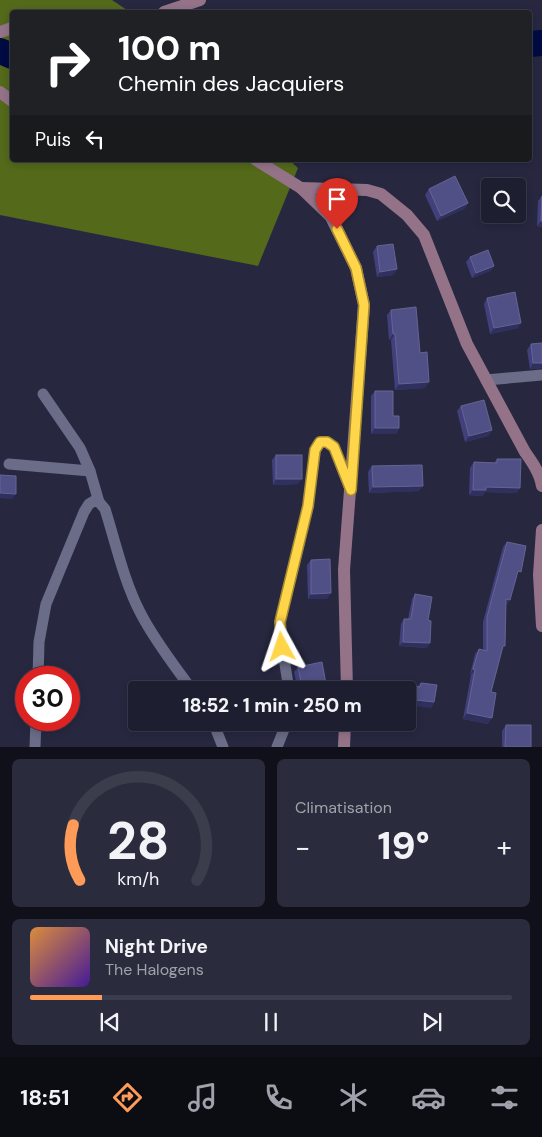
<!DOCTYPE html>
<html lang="fr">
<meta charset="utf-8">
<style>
:root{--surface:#1d1e30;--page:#2a2b3c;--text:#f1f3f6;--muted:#a0a2ab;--line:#3b3c4c;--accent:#fe9b59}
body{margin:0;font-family:"DM Sans",sans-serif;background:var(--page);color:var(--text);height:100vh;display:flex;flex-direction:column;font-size:19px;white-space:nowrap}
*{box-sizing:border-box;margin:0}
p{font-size:16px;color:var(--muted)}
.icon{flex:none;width:28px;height:28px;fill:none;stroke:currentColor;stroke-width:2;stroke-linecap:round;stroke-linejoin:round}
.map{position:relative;height:747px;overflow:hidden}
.side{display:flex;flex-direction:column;gap:12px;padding:12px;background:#10101a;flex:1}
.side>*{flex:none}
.top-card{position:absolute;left:10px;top:10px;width:522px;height:152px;border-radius:5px;box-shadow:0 2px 8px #0003,0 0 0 1px var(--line);background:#202124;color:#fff;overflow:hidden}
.fabs{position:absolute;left:481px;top:178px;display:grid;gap:10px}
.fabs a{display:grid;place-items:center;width:45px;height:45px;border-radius:5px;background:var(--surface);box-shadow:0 2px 8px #0003,0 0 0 1px var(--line);font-size:25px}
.speed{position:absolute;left:15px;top:666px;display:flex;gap:10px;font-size:25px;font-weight:700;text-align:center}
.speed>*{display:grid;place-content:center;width:65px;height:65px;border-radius:50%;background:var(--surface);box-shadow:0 2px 8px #0003,0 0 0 1px var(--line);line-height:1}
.speed .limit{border:8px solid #d22;background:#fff;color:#111}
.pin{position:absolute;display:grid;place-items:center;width:42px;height:42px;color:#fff;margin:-51px -21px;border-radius:50% 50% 50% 0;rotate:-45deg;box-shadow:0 0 5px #0007}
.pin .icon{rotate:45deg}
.me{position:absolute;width:55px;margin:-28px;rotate:355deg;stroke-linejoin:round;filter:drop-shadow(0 0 4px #0008)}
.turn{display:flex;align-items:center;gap:18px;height:105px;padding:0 25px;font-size:22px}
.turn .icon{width:65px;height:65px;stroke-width:2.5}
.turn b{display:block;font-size:35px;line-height:42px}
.then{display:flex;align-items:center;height:48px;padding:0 25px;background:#0003;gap:10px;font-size:19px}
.big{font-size:38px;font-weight:800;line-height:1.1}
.side .tile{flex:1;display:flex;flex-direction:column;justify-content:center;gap:8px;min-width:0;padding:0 18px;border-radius:8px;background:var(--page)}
.side .dial{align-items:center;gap:0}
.dial svg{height:130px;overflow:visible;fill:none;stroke:var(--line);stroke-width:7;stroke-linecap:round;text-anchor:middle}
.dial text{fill:var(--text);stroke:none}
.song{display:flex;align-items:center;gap:15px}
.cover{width:60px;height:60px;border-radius:8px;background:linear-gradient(135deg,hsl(30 70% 55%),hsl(260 70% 35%))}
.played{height:5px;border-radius:2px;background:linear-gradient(90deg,var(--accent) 15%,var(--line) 15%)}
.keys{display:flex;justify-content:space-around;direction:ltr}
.heat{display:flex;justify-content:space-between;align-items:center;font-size:28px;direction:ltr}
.side .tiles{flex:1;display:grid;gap:12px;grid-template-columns:1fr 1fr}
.tile:last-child{grid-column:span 2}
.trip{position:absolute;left:128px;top:681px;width:288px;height:50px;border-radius:5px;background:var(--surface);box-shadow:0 2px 8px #0003,0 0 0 1px var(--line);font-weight:800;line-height:50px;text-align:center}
.tab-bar{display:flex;height:80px;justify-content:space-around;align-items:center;background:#0c0c13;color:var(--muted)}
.tab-bar .icon{width:35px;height:35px}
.tab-bar .on{color:var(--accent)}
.tab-bar b{font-size:22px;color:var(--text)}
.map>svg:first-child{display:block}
.forest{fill:#54691a}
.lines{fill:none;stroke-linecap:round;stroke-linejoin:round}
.river{stroke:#000b42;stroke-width:26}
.minor{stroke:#6a6c88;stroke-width:11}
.secondary{stroke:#947388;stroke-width:12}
.wall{fill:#41407c}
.shaded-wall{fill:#30305f}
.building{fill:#505086;stroke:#646494}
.route-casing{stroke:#a68a30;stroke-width:12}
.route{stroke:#ffd54a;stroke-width:9}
</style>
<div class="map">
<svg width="542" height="747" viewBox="0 0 542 747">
<rect width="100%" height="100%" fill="#272840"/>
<path class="forest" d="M0 0H112L130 12H12V160H289L298 168 258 266 0 215Z"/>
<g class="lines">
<g class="river">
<path d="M530 44 542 43"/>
<path d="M0 51 12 56"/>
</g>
<g class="minor">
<path d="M486 380 542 375"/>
<path d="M43 394 80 448 90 471 99 502"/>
<path d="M9 464 90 471"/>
<path d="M38 678 39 642 46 604 84 512 89 504 94 501 99 502 105 509C116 544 124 582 141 614 155 641 174 665 192 690"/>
<path d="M289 690 280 633V622L308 507 315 450 320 442H327L334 447 350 489"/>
<path d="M213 722 223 747"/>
<path d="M35 747 36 720"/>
<path d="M277 747 287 722"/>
</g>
<g class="secondary">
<path d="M164 12 200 0"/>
<path d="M0 32 12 28"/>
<path d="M0 92 12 101"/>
<path d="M256 160 301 188 331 217 356 268 364 305 344 570 347 690"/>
<path d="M301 188 367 190 381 194 407 215 424 235 467 344 525 452C532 462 540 473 542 486"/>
<path d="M542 530 539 575 542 626"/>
<path d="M344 747 345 722"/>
</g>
</g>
<g class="wall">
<path d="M429 189 468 203 464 209 437 221 425 195Z"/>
<path d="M542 196V227L537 226 538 201Z"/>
<path d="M377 246 397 269 393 275 377 277 373 252Z"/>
<path d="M470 257 494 266 490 271 472 278 466 262Z"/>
<path d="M487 298 518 328 490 334 484 304Z"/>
<path d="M391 310 420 353 425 388 395 390 391 340H389L387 315Z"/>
<path d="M531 344 542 368 530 369 527 350Z"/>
<path d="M375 391 393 416 399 428 396 434H371V396Z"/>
<path d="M461 406 492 430 488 436 465 442 457 411Z"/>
<path d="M276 455 298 484 273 485 272 460Z"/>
<path d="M497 459 520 488 516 493 485 492 482 496 469 495 470 468 474 462 494 463Z"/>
<path d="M372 466 419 491 369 493 368 472Z"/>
<path d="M507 542 517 577 506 606 502 651 491 692 488 724 463 719 471 675H470L475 654 479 649 483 650V622L503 547Z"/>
<path d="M311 560 327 599H308L307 565Z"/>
<path d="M415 594 428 620 427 648 399 646 401 624 404 619H408L412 599Z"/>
<path d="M298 667 322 689 298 690 294 672Z"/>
<path d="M380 681 418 686 421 683 434 702 431 708 406 690H376V687Z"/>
<path d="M506 725 531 747H502V731Z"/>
</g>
<g class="shaded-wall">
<path d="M468 203 464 209 437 221 441 216Z"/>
<path d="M541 221H542V227L537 226Z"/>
<path d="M494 266 490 271 472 278 476 273Z"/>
<path d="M397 269 393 275 377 277 380 272Z"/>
<path d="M521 323 518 328 490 334 494 328Z"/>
<path d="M393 334H395L391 340H389Z"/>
<path d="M533 363H542V368L530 369Z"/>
<path d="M429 382 425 388 395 390 399 384Z"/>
<path d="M375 428H399L396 434H371Z"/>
<path d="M492 430 488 436 465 442 469 436Z"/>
<path d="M276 479H302L298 484 273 485Z"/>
<path d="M423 486 419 491 369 493 373 487Z"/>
<path d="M486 487 520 488 516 493 485 492 482 496 469 495 473 490Z"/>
<path d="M0 493 16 494 12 499 0 498Z"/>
<path d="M331 593 327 599H308L311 594Z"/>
<path d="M506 599 510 600 506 606 502 605Z"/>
<path d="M403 642 430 643 427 648 399 646Z"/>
<path d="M473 669 475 670 471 675H470Z"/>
<path d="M326 684 322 689 301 690 302 688Z"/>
<path d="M406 699 434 702 431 708 406 705Z"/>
<path d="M467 713 492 718 488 724 463 719Z"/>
</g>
<g class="building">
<path d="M455 176 468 203 441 216 429 189Z"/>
<path d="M542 196V221H541Z"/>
<path d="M393 244 397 269 380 272 377 246Z"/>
<path d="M488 250 494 266 476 273 470 257Z"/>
<path d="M515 292 521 323 494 328 487 298Z"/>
<path d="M416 307 420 353 427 352 429 382 399 384 395 334H393L391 310Z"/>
<path d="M542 343V363H533L531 344Z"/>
<path d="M375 391H393V416H399V428H375Z"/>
<path d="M484 400 492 430 469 436 461 406Z"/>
<rect x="276" y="455" width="26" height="24"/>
<path d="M497 459H521L520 488 486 487V490H473L474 462 497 463Z"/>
<path d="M422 465 423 486 373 487 372 466Z"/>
<path d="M0 475 16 476V494L0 493Z"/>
<path d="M507 542 526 546 521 572 518 571 510 600 506 599 505 646H503L491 692 496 693 492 718 467 713 475 670 473 669 479 649 487 651V617Z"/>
<path d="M330 559 331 593 311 594V560Z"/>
<path d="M415 594 432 597 428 620 431 621 430 643 403 642 404 619H411Z"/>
<path d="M322 662 326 684 302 688 298 667Z"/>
<path d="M380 681 420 687 421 683 437 685 434 702 406 699V690H379Z"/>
<path d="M506 725H531V747H505Z"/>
</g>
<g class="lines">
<g class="route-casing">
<path id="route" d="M282 647 280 622 308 506 315 450 320 442H327L334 447 351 490 364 305 356 268 337 229"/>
</g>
<use href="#route" class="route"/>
</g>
</svg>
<div class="fabs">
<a><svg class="icon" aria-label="search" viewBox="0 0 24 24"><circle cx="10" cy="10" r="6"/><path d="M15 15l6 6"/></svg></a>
</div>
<div class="speed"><div class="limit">30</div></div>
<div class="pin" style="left:337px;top:229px;background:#d93025"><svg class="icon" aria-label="arrive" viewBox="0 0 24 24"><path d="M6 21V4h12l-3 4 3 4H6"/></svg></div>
<svg class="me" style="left:282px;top:647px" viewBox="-20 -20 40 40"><path d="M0-17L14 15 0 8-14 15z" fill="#ffd54a" stroke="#fff" stroke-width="4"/></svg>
<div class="trip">18:52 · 1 min · 250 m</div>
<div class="top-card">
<div class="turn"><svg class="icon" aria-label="right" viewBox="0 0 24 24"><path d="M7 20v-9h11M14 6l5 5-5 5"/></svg><div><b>100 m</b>Chemin des Jacquiers</div></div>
<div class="then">Puis<svg class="icon" aria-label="left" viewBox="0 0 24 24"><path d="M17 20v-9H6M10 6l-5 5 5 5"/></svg></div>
</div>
</div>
<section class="side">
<div class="tiles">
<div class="tile dial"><svg viewBox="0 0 100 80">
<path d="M14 69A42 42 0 1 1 86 69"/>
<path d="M14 69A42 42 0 0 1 10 35" stroke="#fe9b59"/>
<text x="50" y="56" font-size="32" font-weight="700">28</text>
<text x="50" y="72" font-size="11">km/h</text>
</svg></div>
<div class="tile"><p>Climatisation</p>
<div class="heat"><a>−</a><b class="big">19°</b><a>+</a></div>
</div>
<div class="tile">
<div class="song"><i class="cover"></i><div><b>Night Drive</b><p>The Halogens</p></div></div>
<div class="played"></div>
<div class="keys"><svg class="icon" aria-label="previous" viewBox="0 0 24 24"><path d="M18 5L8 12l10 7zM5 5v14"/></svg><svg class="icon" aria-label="pause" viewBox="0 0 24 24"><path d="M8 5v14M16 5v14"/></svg><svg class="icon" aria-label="next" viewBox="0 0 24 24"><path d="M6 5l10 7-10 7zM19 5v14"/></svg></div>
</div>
</div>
</section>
<nav class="tab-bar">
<b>18:51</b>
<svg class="icon on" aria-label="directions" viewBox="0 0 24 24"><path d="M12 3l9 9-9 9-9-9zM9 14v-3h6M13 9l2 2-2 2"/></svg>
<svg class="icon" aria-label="music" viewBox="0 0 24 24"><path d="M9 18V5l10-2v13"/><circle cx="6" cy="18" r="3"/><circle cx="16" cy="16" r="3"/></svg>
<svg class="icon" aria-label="phone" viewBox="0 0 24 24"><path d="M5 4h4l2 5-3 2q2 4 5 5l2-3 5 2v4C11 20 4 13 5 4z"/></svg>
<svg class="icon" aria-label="climate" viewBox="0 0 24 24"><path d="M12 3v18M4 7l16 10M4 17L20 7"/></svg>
<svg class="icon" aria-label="car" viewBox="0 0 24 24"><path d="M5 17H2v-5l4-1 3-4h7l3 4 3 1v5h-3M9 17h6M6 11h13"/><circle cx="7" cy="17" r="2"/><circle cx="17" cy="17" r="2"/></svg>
<svg class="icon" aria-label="filters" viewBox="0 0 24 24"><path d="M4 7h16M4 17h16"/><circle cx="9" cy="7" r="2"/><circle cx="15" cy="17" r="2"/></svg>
</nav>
